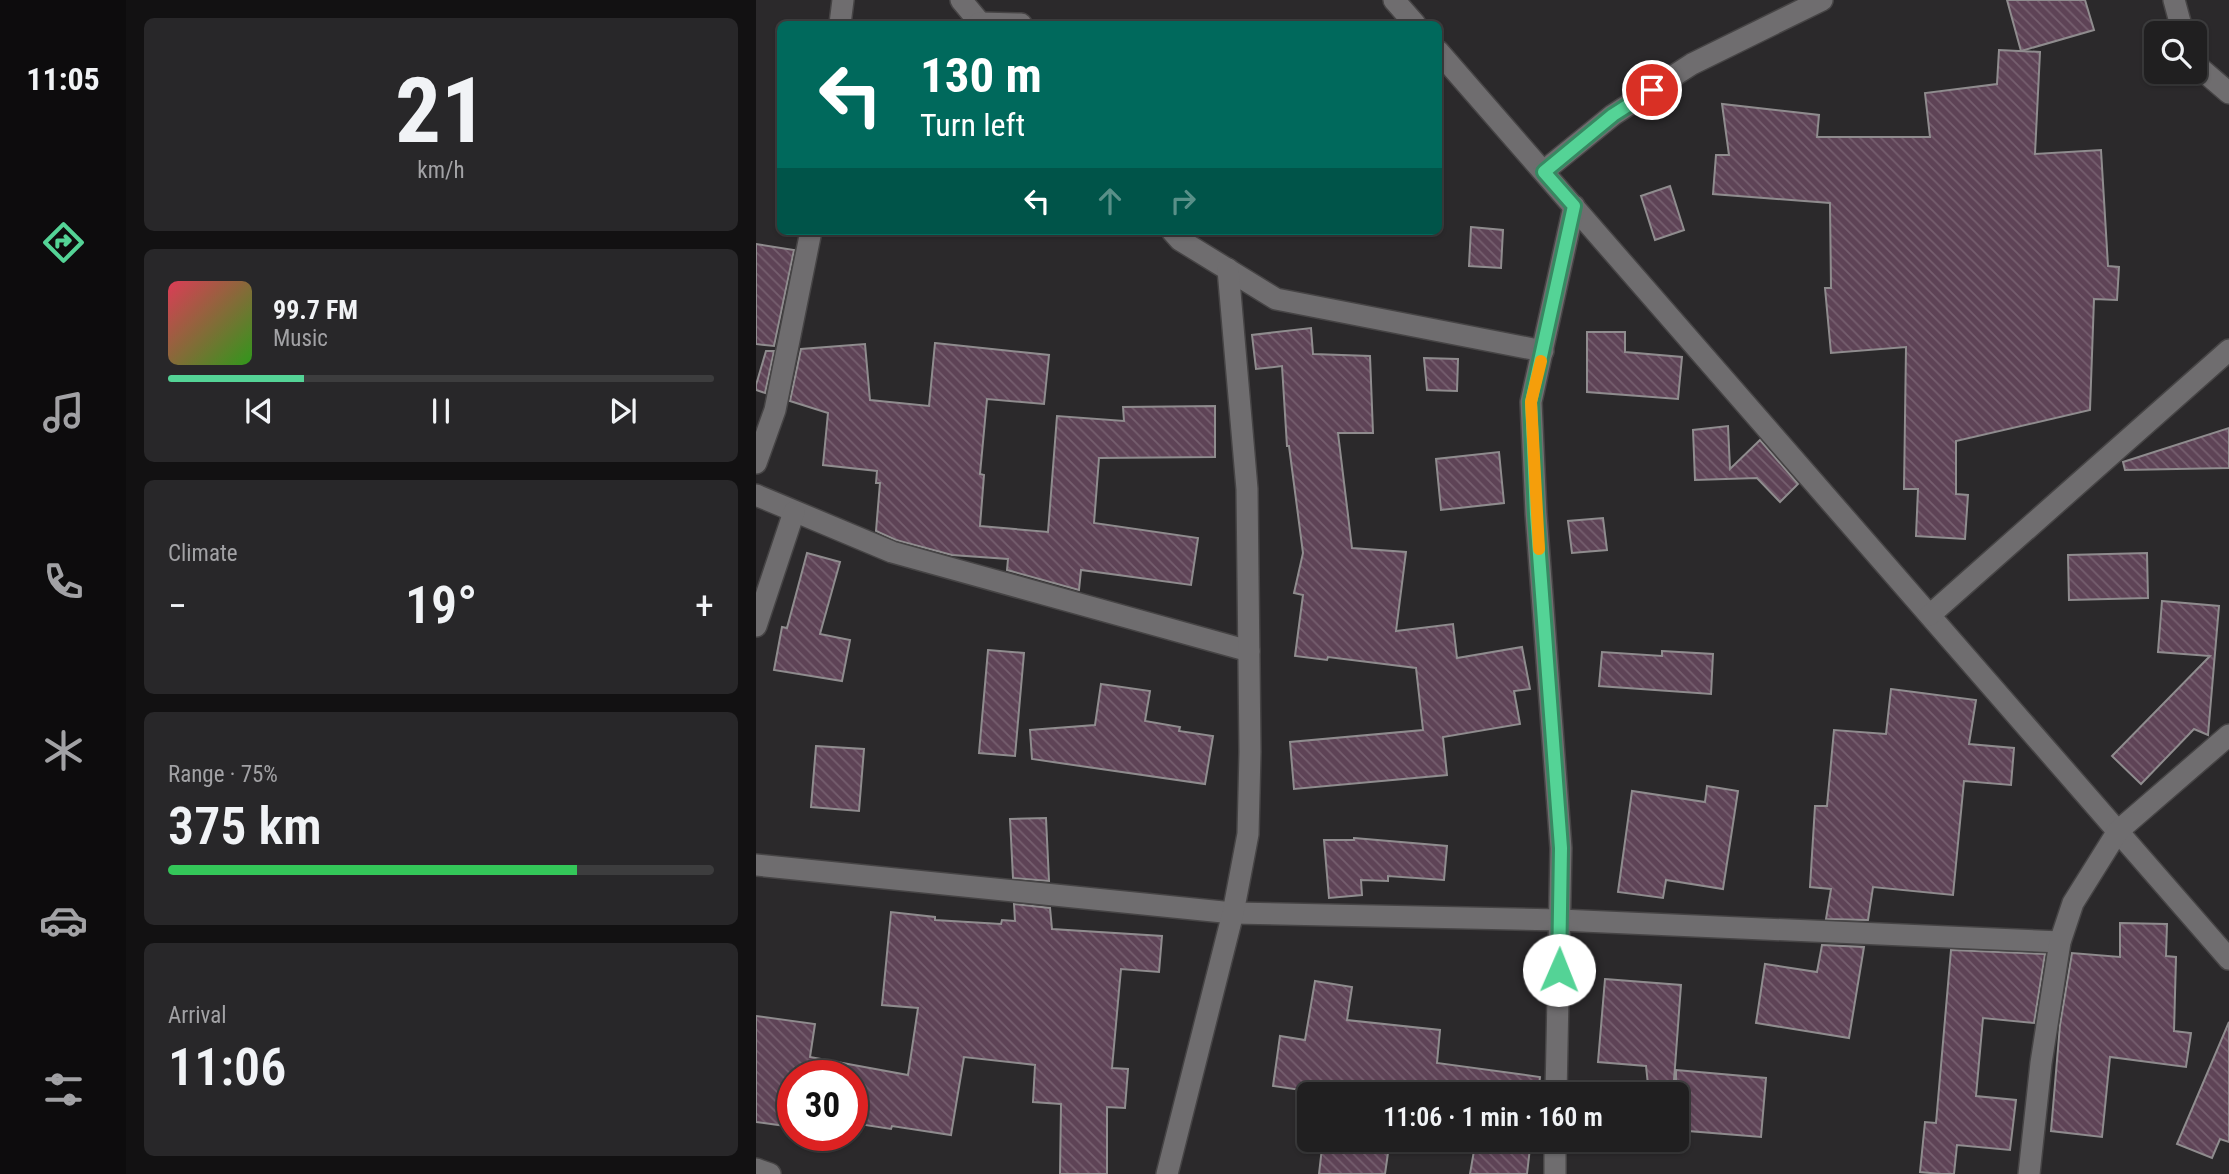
<!DOCTYPE html>
<meta charset="utf-8">
<style>
:root{--surface:#201f20;--page:#282729;--text:#f1f3f6;--muted:#a2a2a5;--line:#3d3d3e;--accent:#54d396}
body{margin:0;font-family:"Roboto Condensed",sans-serif;background:var(--page);color:var(--text);height:100vh;display:flex;flex-direction:column;font-size:26px;white-space:nowrap}
*{box-sizing:border-box;margin:0}
p{font-size:23px;color:var(--muted)}
.icon{flex:none;width:38px;height:38px;fill:none;stroke:currentColor;stroke-width:2;stroke-linecap:round;stroke-linejoin:round}
.map{position:relative;flex:1;overflow:hidden}
.drawer{display:flex;flex-direction:column;gap:18px;padding:18px;background:#121112;width:630px}
.drawer>*{flex:none}
.guide{position:absolute;left:21px;top:21px;width:665px;height:214px;border-radius:10px;box-shadow:0 2px 5px #0004,0 0 0 2px var(--line);background:#00695c;color:#fff;overflow:hidden}
.tools{position:absolute;left:1388px;top:21px;display:grid;gap:14px}
.tools a{display:grid;place-items:center;width:63px;height:63px;border-radius:10px;background:var(--surface);box-shadow:0 2px 5px #0004,0 0 0 2px var(--line);font-size:35px}
.speed{position:absolute;left:21px;top:1060px;display:flex;gap:14px;font-size:35px;font-weight:700;text-align:center}
.speed>*{display:grid;place-content:center;width:91px;height:91px;border-radius:50%;background:var(--surface);box-shadow:0 2px 5px #0004,0 0 0 2px var(--line);line-height:1}
.speed .limit{border:10px solid #d22;background:#fff;color:#111}
.pin{position:absolute;display:grid;place-items:center;width:60px;height:60px;color:#fff;margin:-30px;border:4px solid #fff;border-radius:50%;box-shadow:0 2px 7px #0007}
.me{position:absolute;width:77px;margin:-38px;rotate:1deg;stroke-linejoin:round;filter:drop-shadow(0 0 5px #0008)}
.turn{display:flex;align-items:center;gap:24px;height:147px;padding:0 28px;font-size:32px}
.turn .icon{width:91px;height:91px;stroke-width:2.5}
.turn b{display:block;font-size:49px;line-height:60px}
.lanes{display:flex;align-items:center;height:66px;padding:0 28px;background:#0003;justify-content:center;gap:35px;direction:ltr}
.lanes .off{opacity:.35}
.big{font-size:52px;font-weight:600;line-height:1.1}
.drawer .tile{flex:1;display:flex;flex-direction:column;justify-content:center;gap:10px;min-width:0;padding:0 24px;border-radius:10px;background:var(--page)}
.drawer .dial{align-items:center;gap:0}
.dial b{font-size:91px;line-height:1}
.song{display:flex;align-items:center;gap:21px}
.cover{width:84px;height:84px;border-radius:10px;background:linear-gradient(135deg,hsl(350 70% 55%),hsl(110 70% 35%))}
.played{height:7px;border-radius:4px;background:linear-gradient(90deg,var(--accent) 25%,var(--line) 25%)}
.keys{display:flex;justify-content:space-around;direction:ltr}
.heat{display:flex;justify-content:space-between;align-items:center;font-size:38px;direction:ltr}
.charge{height:10px;border-radius:5px;background:linear-gradient(90deg,#34c759 75%,var(--line) 0)}
.trip{position:absolute;left:541px;top:1082px;width:392px;height:70px;border-radius:10px;background:var(--surface);box-shadow:0 2px 5px #0004,0 0 0 2px var(--line);font-weight:600;line-height:70px;text-align:center}
main{display:flex;flex:1;min-height:0}
.tabs{display:flex;flex-direction:column;width:126px;justify-content:space-around;align-items:center;background:#0d0c0d;color:var(--muted)}
.tabs .icon{width:49px;height:49px}
.tabs .on{color:var(--accent)}
.tabs b{font-size:32px;color:var(--text)}
.map>svg:first-child{display:block}
.building{fill:url(#building-back-hatch);stroke:#8f8c8e;stroke-width:2}
.lines{fill:none;stroke-linecap:round;stroke-linejoin:round}
.minor-casing{stroke:#464445;stroke-width:24}
.minor{stroke:#6f6d6f;stroke-width:21}
.route-casing{stroke:#378962;stroke-width:18}
.route{stroke:#54d396;stroke-width:12}
.slow{stroke:#f59e0b;stroke-width:12}
</style>
<main>
<nav class="tabs">
<b>11:05</b>
<svg class="icon on" aria-label="directions" viewBox="0 0 24 24"><path d="M12 3l9 9-9 9-9-9zM9 14v-3h6M13 9l2 2-2 2"/></svg>
<svg class="icon" aria-label="music" viewBox="0 0 24 24"><path d="M9 18V5l10-2v13"/><circle cx="6" cy="18" r="3"/><circle cx="16" cy="16" r="3"/></svg>
<svg class="icon" aria-label="phone" viewBox="0 0 24 24"><path d="M5 4h4l2 5-3 2q2 4 5 5l2-3 5 2v4C11 20 4 13 5 4z"/></svg>
<svg class="icon" aria-label="climate" viewBox="0 0 24 24"><path d="M12 3v18M4 7l16 10M4 17L20 7"/></svg>
<svg class="icon" aria-label="car" viewBox="0 0 24 24"><path d="M5 17H2v-5l4-1 3-4h7l3 4 3 1v5h-3M9 17h6M6 11h13"/><circle cx="7" cy="17" r="2"/><circle cx="17" cy="17" r="2"/></svg>
<svg class="icon" aria-label="filters" viewBox="0 0 24 24"><path d="M4 7h16M4 17h16"/><circle cx="9" cy="7" r="2"/><circle cx="15" cy="17" r="2"/></svg>
</nav>
<section class="drawer">
<div class="tile dial"><b>21</b><p>km/h</p></div>
<div class="tile">
<div class="song"><i class="cover"></i><div><b>99.7 FM</b><p>Music</p></div></div>
<div class="played"></div>
<div class="keys"><svg class="icon" aria-label="previous" viewBox="0 0 24 24"><path d="M18 5L8 12l10 7zM5 5v14"/></svg><svg class="icon" aria-label="pause" viewBox="0 0 24 24"><path d="M8 5v14M16 5v14"/></svg><svg class="icon" aria-label="next" viewBox="0 0 24 24"><path d="M6 5l10 7-10 7zM19 5v14"/></svg></div>
</div>
<div class="tile"><p>Climate</p>
<div class="heat"><a>−</a><b class="big">19°</b><a>+</a></div>
</div>
<div class="tile"><p>Range · 75%</p><b class="big">375 km</b><div class="charge"></div></div>
<div class="tile"><p>Arrival</p><b class="big">11:06</b></div>
</section>
<div class="map">
<svg width="1473" height="1174" viewBox="0 0 1473 1174">
<defs>
<pattern id="building-back-hatch" width="6" height="6" patternUnits="userSpaceOnUse" patternTransform="scale(1.75)"><rect width="6" height="6" fill="#5e4356"/><path d="M-1 5l2 2M0 0l6 6M5-1l2 2" fill="none" stroke="#765f6f"/></pattern>
</defs>
<rect width="100%" height="100%" fill="#2b292b"/>
<g class="building">
<path d="M1251 0H1329L1338 30 1265 51Z"/>
<path d="M1243 50 1284 52 1279 154 1345 150 1352 266 1363 267 1361 300 1338 299 1334 410 1200 441V494L1212 495 1209 539 1160 536 1162 489H1148L1150 347 1075 353 1069 288H1075L1074 203 957 194 960 155H973L966 104 1063 115 1061 137H1174L1169 93 1241 84Z"/>
<path d="M914 186 928 230 899 240 885 196Z"/>
<path d="M715 227 747 230 745 268 713 266Z"/>
<path d="M0 244 38 250 18 346 0 344Z"/>
<path d="M555 328 557 354 614 356 617 433H582L596 548 650 552 640 631 697 624 701 658 766 647 774 689 758 691 764 724 687 737 691 775 538 789 534 742 667 730 660 668 572 657 571 660 539 656 547 595 538 593 547 553 533 446H531L526 366 500 369 496 335Z"/>
<path d="M831 332H869V352L926 357 922 399 831 392Z"/>
<path d="M179 343 293 355 288 404 231 399 224 474 228 475 224 526 292 532 301 416 368 421 367 407 459 406V457L343 458 338 523 442 538 435 585 325 570 323 590 251 570 252 559 196 555 140 540 120 531 124 483H120L121 471 67 465 72 413 34 401 45 349 109 344 114 400 173 406Z"/>
<path d="M10 351H18L9 393 0 390V385Z"/>
<path d="M668 358 702 359 701 391 671 390Z"/>
<path d="M972 426 974 469 1004 440 1042 484 1024 502 1001 478 939 480 937 430Z"/>
<path d="M1473 428V468L1369 470 1367 462Z"/>
<path d="M743 452 748 503 685 510 680 459Z"/>
<path d="M847 518 851 550 816 553 812 521Z"/>
<path d="M51 553 84 562 64 634 94 640 86 681 18 670 26 627 31 628Z"/>
<path d="M1391 553 1392 598 1313 600 1312 555Z"/>
<path d="M1406 601 1463 606 1452 735 1438 729 1385 784 1356 756 1454 656 1402 652Z"/>
<path d="M232 650 268 653 259 756 223 753Z"/>
<path d="M906 651 957 654 955 694 843 686 846 652 906 656Z"/>
<path d="M345 684 394 691 389 721 424 727 423 731 457 736 449 784 276 759 274 730 339 725Z"/>
<path d="M1135 689 1220 700 1213 744 1258 748 1255 785 1208 781 1197 895 1117 887 1112 920 1070 919 1075 889 1054 887 1059 806H1071L1078 730 1130 734Z"/>
<path d="M60 746 108 749 103 811 55 807Z"/>
<path d="M951 786 982 791 967 889 910 880 907 898 862 892 876 791 949 802Z"/>
<path d="M290 818 293 881 257 878 254 819Z"/>
<path d="M598 838 691 846 688 880 632 876V881L605 880 606 895 573 898 568 840H598Z"/>
<path d="M258 904 294 908 296 929 406 936 403 972 365 969 356 1068 372 1069 369 1108 351 1107V1174H304L305 1104 277 1102 279 1065 208 1057 195 1135 136 1126 135 1129 96 1123V1076H37V1127L0 1122V1016L59 1024 54 1057 152 1075 162 1008 126 1005 135 912 179 917V920L245 924 246 920 259 921Z"/>
<path d="M1364 923 1411 924 1410 956 1420 957 1418 1031 1435 1033 1430 1067 1354 1057 1346 1137 1295 1131 1304 1025 1316 953 1364 957Z"/>
<path d="M1066 945 1108 947 1093 1038 1000 1023 1009 964 1061 972Z"/>
<path d="M1195 950 1289 954 1278 1023 1227 1018 1220 1096 1260 1100 1254 1150 1201 1145 1198 1174H1184L1164 1172 1169 1122 1180 1123Z"/>
<path d="M849 979 925 985 917 1094H893L890 1066 842 1062Z"/>
<path d="M559 981 596 987 591 1020 684 1030 681 1063 784 1077 782 1094H573L517 1086 524 1036 549 1040Z"/>
<path d="M1473 1022V1142L1464 1139 1456 1158 1421 1144Z"/>
<path d="M920 1070 1010 1078 1005 1137 920 1130Z"/>
<path d="M567 1139H634L629 1174H563Z"/>
<path d="M720 1139H775L771 1174H714Z"/>
</g>
<g class="lines">
<g class="minor-casing">
<g id="minor">
<path d="M205 0 225 24"/>
<path d="M638 0 659 24"/>
<path d="M1418 0 1427 33"/>
<path d="M223 23 265 24"/>
<path d="M84 24 87 0"/>
<path d="M682 51 1473 959"/>
<path d="M1438 63 1473 93"/>
<path d="M788 171 857 115 936 64 1066 0"/>
<path d="M416 231 424 240 520 299 787 351"/>
<path d="M0 463 19 410 55 231"/>
<path d="M0 495 136 552 493 651"/>
<path d="M1174 615 1473 350"/>
<path d="M0 626 38 512"/>
<path d="M0 865 477 913 804 920 1304 942"/>
<path d="M800 1094 805 848 780 514 775 402 818 206"/>
<path d="M0 1169 14 1174"/>
<path d="M411 1174 477 913 492 834 494 752 491 489 472 269"/>
<path d="M799 1174V1139"/>
<path d="M1273 1174 1285 1063 1304 942 1317 903 1362 831 1473 735"/>
</g>
</g>
<use href="#minor" class="minor"/>
</g>
<g class="lines">
<g class="route-casing">
<path id="route" d="M803 970 805 848 780 514 775 402 818 206 788 172 857 115 896 90"/>
</g>
<use href="#route" class="route"/>
<path class="slow" d="M783 549 775 402 785 361"/>
</g>
</svg>
<div class="tools">
<a><svg class="icon" aria-label="search" viewBox="0 0 24 24"><circle cx="10" cy="10" r="6"/><path d="M15 15l6 6"/></svg></a>
</div>
<div class="speed"><div class="limit">30</div></div>
<div class="pin" style="left:896px;top:90px;background:#d93025"><svg class="icon" aria-label="arrive" viewBox="0 0 24 24"><path d="M6 21V4h12l-3 4 3 4H6"/></svg></div>
<svg class="me" style="left:803px;top:970px" viewBox="-20 -20 40 40"><circle r="19" fill="#fff"/><path d="M0-13L10 11 0 6-10 11z" fill="#54d396"/></svg>
<div class="trip">11:06 · 1 min · 160 m</div>
<div class="guide">
<div class="turn"><svg class="icon" aria-label="left" viewBox="0 0 24 24"><path d="M17 20v-9H6M10 6l-5 5 5 5"/></svg><div><b>130 m</b>Turn left</div></div>
<div class="lanes"><svg class="icon" aria-label="left" viewBox="0 0 24 24"><path d="M17 20v-9H6M10 6l-5 5 5 5"/></svg><svg class="icon off" aria-label="ahead" viewBox="0 0 24 24"><path d="M12 20V5M6 11l6-6 6 6"/></svg><svg class="icon off" aria-label="right" viewBox="0 0 24 24"><path d="M7 20v-9h11M14 6l5 5-5 5"/></svg></div>
</div>
</div>
</main>
